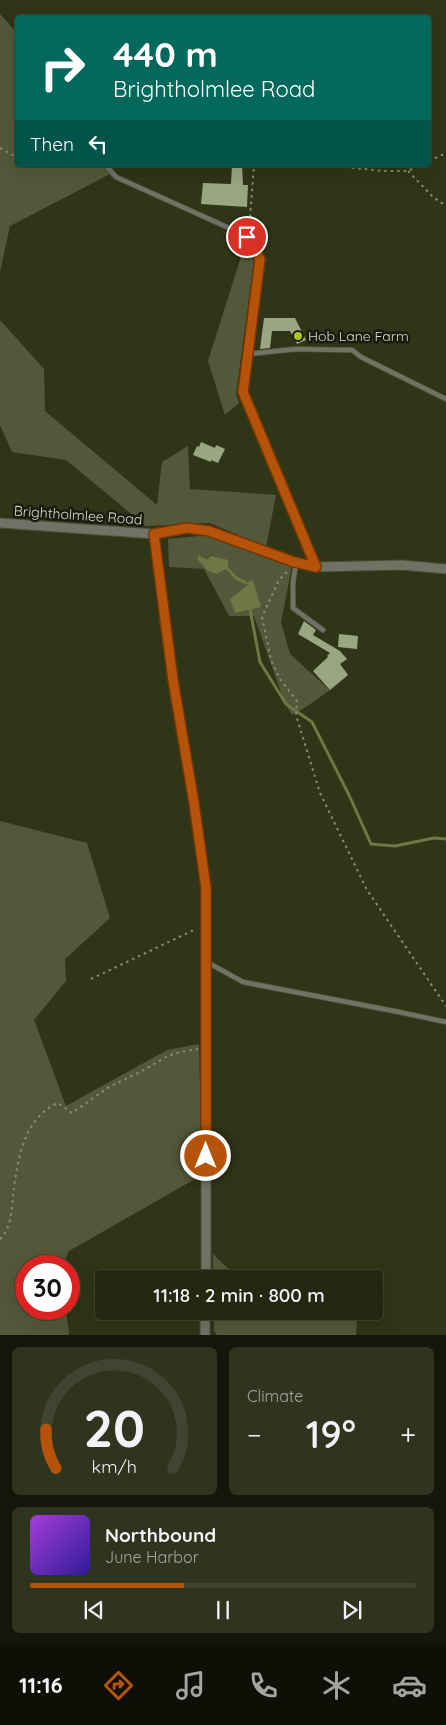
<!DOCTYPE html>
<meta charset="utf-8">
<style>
:root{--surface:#232811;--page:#2f341f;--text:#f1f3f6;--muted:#a3a69f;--line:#404431;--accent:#b45309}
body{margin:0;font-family:Quicksand,sans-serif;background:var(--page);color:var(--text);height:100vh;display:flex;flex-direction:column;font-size:19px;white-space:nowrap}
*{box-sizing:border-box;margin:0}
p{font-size:16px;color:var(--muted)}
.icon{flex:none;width:28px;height:28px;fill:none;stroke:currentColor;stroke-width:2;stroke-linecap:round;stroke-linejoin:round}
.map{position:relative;height:1335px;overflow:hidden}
.drawer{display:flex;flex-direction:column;gap:12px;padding:12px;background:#131609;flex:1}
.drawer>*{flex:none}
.banner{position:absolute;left:15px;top:15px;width:416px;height:152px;border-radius:5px;box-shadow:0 5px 20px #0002,0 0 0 1px var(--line);background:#00695c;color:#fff;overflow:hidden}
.speed{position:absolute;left:15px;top:1255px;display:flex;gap:10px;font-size:25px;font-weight:700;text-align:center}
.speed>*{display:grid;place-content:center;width:65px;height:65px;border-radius:50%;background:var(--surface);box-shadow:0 5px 20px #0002,0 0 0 1px var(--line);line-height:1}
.speed .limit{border:8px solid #d22;background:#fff;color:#111}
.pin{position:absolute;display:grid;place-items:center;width:42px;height:42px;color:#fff;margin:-21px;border:2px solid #fff;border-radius:50%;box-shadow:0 1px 5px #0007}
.me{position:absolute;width:55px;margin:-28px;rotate:0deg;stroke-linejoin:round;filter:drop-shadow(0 0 4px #0008)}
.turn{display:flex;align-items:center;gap:18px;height:105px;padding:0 15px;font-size:22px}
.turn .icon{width:65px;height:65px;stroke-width:2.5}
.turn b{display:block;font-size:35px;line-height:42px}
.then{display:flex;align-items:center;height:48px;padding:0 15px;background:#0003;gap:10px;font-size:19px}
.big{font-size:38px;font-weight:600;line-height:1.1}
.drawer .card{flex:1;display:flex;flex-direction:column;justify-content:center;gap:8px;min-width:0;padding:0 18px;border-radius:8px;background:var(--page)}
.drawer .dial{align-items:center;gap:0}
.dial svg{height:130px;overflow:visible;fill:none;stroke:var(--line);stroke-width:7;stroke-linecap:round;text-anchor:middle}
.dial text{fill:var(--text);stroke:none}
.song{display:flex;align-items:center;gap:15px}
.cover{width:60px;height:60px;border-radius:8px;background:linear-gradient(135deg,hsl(280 70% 55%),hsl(250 70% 35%))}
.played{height:5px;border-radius:2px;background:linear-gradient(90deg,var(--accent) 40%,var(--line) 40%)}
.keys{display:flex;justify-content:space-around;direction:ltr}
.heat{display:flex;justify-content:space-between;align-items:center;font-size:28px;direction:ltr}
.drawer .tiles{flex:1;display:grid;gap:12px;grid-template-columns:1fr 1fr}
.card:last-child{grid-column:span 2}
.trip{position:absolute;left:95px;top:1270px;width:288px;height:50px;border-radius:5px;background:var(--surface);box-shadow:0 5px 20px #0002,0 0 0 1px var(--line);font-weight:600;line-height:50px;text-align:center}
.menu{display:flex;height:80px;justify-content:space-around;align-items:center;background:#0e1007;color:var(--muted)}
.menu .icon{width:35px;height:35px}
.menu .selected{color:var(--accent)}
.menu b{font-size:22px;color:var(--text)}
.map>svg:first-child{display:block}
.green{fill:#52593a}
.water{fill:#6d7844}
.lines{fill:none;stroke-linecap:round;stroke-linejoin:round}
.stream{stroke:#6d7844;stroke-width:3}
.building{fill:#9ca583}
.service-casing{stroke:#4a5034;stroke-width:6}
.minor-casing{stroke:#4a5034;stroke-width:11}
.path{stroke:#878d75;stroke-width:2;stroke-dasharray:2.5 4;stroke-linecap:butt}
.service{stroke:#6f7365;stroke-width:4.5}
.minor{stroke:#6f7365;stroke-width:9}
.route-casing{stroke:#753606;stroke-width:12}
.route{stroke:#b45309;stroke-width:9}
.poi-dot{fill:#acc611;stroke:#181b0e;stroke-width:2}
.labels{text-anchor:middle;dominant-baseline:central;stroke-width:5;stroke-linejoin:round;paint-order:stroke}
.poi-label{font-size:14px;fill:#d8ddcb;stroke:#181b0e;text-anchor:start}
.street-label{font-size:14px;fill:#d8ddcb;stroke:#181b0e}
</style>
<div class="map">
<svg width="446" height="1335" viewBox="0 0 446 1335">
<rect width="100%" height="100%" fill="#2f3517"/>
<g class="green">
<path d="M0 14 17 33 18 165H113L112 173 10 226 0 272Z"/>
<path d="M245 244 254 260 236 394 239 403 225 415 208 361Z"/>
<path d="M0 320 44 369 45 411 157 505 162 462 188 446 190 489 276 495 266 547 210 523 146 526 66 460 12 452 0 425Z"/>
<path d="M209 535 292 566 281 622 290 654 330 690 306 707 292 715 284 701 254 616H229L204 569 169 567 168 539Z"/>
<path d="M0 821 87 843 110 918 65 959 66 981 34 1020 66 1106 167 1050 199 1044 202 1175 69 1251 62 1266H26V1309H66L69 1335H0Z"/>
<path d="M213 1254 239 1279H213Z"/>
<path d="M214 1311H340L357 1320 356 1335H217L214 1331Z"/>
</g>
<g class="water">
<path d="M198 555 207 560 211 556 228 560V568L217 574 208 571 198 560Z"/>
<path d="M253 580 261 607 235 613 230 599 248 585 246 583Z"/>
</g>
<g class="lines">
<g class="stream">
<path d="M227 568 236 578 246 583"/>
<path d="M250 609 260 662 286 704 312 722 349 795 371 844 395 846 434 838 446 839"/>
</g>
</g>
<g class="building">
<path d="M232 165H242L243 185H248L247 207 201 204 203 183 231 184Z"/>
<path d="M264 318H295L306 340 297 344 290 331H272L270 348 260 349Z"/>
<path d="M201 442 215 448 216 445 225 449 218 463 211 460V462L193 455 197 446 199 447Z"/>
<path d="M304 621 316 630 313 635 340 651 347 659 340 664 348 675 330 690 313 671 328 657 327 656 330 653 298 634Z"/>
<path d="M339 634 358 636 357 649 338 647Z"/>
</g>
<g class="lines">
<g class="service-casing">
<g id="service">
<path d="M109 165 107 167 116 177 249 237 260 259 243 392 315 566"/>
<path d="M248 354 296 349 343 350H352L361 357 446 399"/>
<path d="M296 563 293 583V608L323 630"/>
<path d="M207 962 243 982 399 1012 446 1022"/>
</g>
</g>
<g class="minor-casing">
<g id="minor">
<path d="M0 523 154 534 187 528 209 531 294 562 316 567 402 565 446 569"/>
<path d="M154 534 173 680 194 803 206 888V1279"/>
<path d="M205 1335V1311"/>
</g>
</g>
<g class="path">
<path d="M0 148 18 158"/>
<path d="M429 161 446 153"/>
<path d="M47 165 67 167 90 165"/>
<path d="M91 165 100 166"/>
<path d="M326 165 383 171H408L420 165"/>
<path d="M408 171 433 197 446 206"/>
<path d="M249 230 254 165"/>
<path d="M287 572 279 580 262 617 271 660 280 679 297 701 296 715 320 793 367 890 446 1006"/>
<path d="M91 979 196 929"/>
<path d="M0 1239C11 1229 12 1210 13 1196 17 1162 23 1118 58 1103L72 1113 109 1087 140 1072 168 1056 180 1052 198 1049"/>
</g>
<use href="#service" class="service"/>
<use href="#minor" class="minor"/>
</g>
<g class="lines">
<g class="route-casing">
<path id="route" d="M206 1156V888L194 803 173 680 154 534 187 528 209 531 294 562 316 567 243 392 260 259 247 237"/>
</g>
<use href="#route" class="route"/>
</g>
<circle class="poi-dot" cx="298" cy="336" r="5"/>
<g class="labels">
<g class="poi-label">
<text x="308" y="336">Hob Lane Farm</text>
</g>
<g class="street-label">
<text transform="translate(78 515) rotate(4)">Brightholmlee Road</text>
</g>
</g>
</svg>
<div class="speed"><div class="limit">30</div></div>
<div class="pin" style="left:247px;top:237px;background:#d93025"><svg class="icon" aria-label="arrive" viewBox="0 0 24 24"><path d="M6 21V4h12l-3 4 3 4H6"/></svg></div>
<svg class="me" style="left:206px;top:1156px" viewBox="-20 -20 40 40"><circle r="17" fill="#b45309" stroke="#fff" stroke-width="3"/><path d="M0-11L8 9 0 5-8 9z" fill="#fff"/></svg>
<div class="trip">11:18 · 2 min · 800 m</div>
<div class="banner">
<div class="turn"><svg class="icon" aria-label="right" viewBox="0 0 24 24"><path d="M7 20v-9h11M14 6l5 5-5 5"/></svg><div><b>440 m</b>Brightholmlee Road</div></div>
<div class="then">Then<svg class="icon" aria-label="left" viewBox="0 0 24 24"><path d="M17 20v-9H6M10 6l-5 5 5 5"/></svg></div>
</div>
</div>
<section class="drawer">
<div class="tiles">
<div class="card dial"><svg viewBox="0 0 100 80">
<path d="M14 69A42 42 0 1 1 86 69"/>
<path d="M14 69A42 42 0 0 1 8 45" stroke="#b45309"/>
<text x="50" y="56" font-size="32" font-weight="700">20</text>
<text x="50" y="72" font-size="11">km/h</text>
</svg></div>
<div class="card"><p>Climate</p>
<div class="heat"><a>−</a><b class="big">19°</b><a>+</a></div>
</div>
<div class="card">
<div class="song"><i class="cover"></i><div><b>Northbound</b><p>June Harbor</p></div></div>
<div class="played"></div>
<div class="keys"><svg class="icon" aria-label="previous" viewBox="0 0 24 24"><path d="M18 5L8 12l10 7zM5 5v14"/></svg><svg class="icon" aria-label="pause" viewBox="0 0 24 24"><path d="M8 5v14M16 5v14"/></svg><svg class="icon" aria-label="next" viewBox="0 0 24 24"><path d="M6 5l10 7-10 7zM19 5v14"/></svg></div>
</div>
</div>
</section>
<nav class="menu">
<b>11:16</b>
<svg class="icon selected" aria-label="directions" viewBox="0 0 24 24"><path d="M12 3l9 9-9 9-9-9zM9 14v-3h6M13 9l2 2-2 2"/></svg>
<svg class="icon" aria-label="music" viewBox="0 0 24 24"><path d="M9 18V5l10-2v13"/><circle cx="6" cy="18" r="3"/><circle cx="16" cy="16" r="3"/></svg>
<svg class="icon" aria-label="phone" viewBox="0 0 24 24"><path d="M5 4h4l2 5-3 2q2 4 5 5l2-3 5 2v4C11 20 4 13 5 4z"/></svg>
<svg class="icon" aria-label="climate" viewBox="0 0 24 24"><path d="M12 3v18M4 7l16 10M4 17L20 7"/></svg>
<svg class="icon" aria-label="car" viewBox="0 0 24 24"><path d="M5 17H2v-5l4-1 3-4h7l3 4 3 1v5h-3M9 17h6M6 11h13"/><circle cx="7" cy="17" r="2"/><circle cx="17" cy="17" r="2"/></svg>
</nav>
